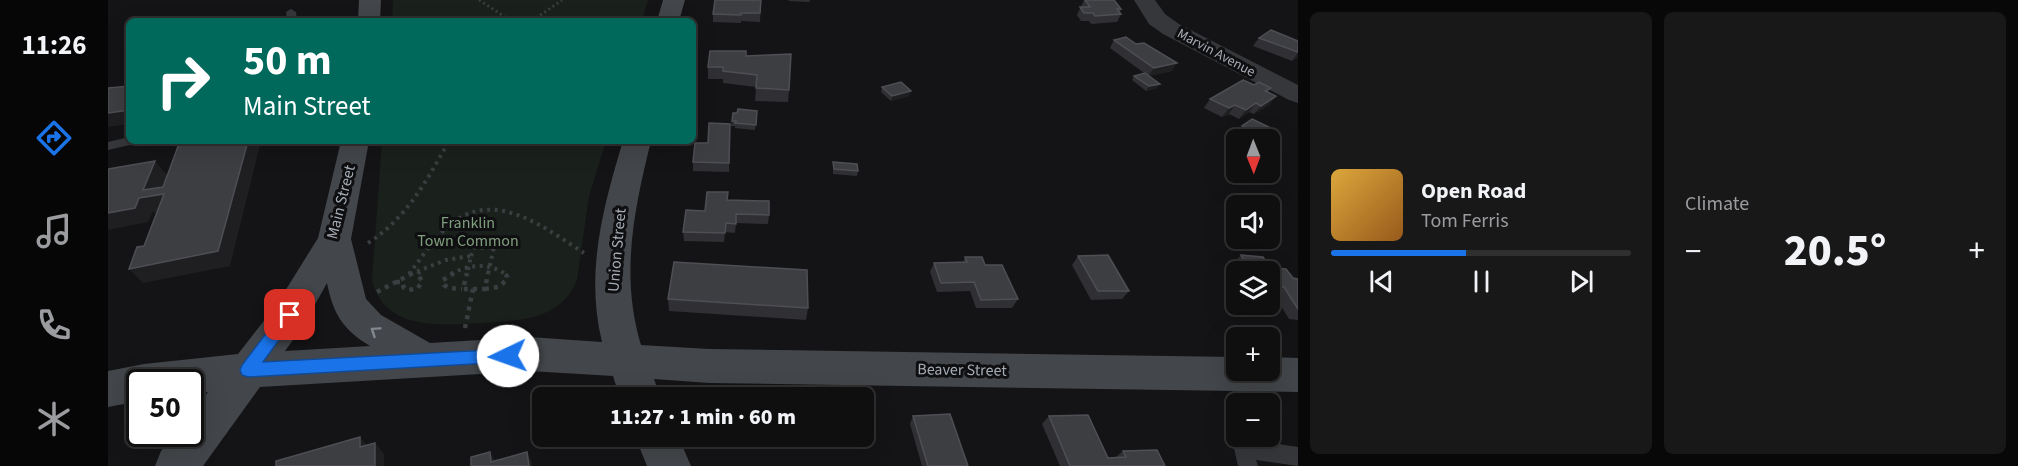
<!DOCTYPE html>
<meta charset="utf-8">
<style>
:root{--surface:#0f0f10;--page:#181819;--text:#f1f3f6;--muted:#9b9c9f;--line:#2f2f30;--accent:#1a73e8}
body{margin:0;font-family:"Source Sans 3",sans-serif;background:var(--page);color:var(--text);height:100vh;display:flex;flex-direction:column;font-size:22px;white-space:nowrap}
*{box-sizing:border-box;margin:0}
p{font-size:20px;color:var(--muted)}
.icon{flex:none;width:33px;height:33px;fill:none;stroke:currentColor;stroke-width:2;stroke-linecap:round;stroke-linejoin:round}
.map{position:relative;flex:1;overflow:hidden}
.side{display:flex;flex-direction:column;gap:12px;padding:12px;background:#080809;width:720px}
.side>*{flex:none}
.guide{position:absolute;left:18px;top:18px;width:570px;height:126px;border-radius:9px;box-shadow:0 6px 24px #0002,0 0 0 2px var(--line);background:#00695c;color:#fff;overflow:hidden}
.needle{width:39px;rotate:179deg}
.tools{position:absolute;left:1118px;top:129px;display:grid;gap:12px}
.tools a{display:grid;place-items:center;width:54px;height:54px;border-radius:9px;background:var(--surface);box-shadow:0 6px 24px #0002,0 0 0 2px var(--line);font-size:30px}
.speed{position:absolute;left:18px;top:369px;display:flex;gap:12px;font-size:30px;font-weight:700;text-align:center}
.speed>*{display:grid;place-content:center;width:78px;height:78px;border-radius:50%;background:var(--surface);box-shadow:0 6px 24px #0002,0 0 0 2px var(--line);line-height:1}
.speed .limit{border:3px solid #111;border-radius:9px;background:#fff;color:#111}
.pin{position:absolute;display:grid;place-items:center;width:51px;height:51px;color:#fff;margin:-26px;border-radius:12px;box-shadow:0 3px 9px #0006}
.me{position:absolute;width:66px;margin:-33px;rotate:267deg;stroke-linejoin:round;filter:drop-shadow(0 0 4px #0008)}
.turn{display:flex;align-items:center;gap:21px;height:126px;padding:0 18px;font-size:27px}
.turn .icon{width:78px;height:78px;stroke-width:2.5}
.turn b{display:block;font-size:42px;line-height:51px}
.big{font-size:45px;font-weight:800;line-height:1.1}
.side .card{flex:1;display:flex;flex-direction:column;justify-content:center;gap:9px;min-width:0;padding:0 21px;border-radius:9px;background:var(--page)}
.song{display:flex;align-items:center;gap:18px}
.cover{width:72px;height:72px;border-radius:9px;background:linear-gradient(135deg,hsl(40 70% 55%),hsl(30 70% 35%))}
.played{height:6px;border-radius:3px;background:linear-gradient(90deg,var(--accent) 45%,var(--line) 45%)}
.keys{display:flex;justify-content:space-around;direction:ltr}
.heat{display:flex;justify-content:space-between;align-items:center;font-size:33px;direction:ltr}
.side .tiles{flex:1;display:grid;gap:12px;grid-template-columns:repeat(2,1fr)}
.trip{position:absolute;left:424px;top:387px;width:342px;height:60px;border-radius:9px;background:var(--surface);box-shadow:0 6px 24px #0002,0 0 0 2px var(--line);font-weight:800;line-height:60px;text-align:center}
main{display:flex;flex:1;min-height:0}
.tab-bar{display:flex;flex-direction:column;width:108px;justify-content:space-around;align-items:center;background:#060606;color:var(--muted)}
.tab-bar .icon{width:42px;height:42px}
.tab-bar .on{color:var(--accent)}
.tab-bar b{font-size:27px;color:var(--text)}
.map>svg:first-child{display:block}
.green{fill:#1a201b}
.lines{fill:none;stroke-linecap:round;stroke-linejoin:round}
.path-far2{stroke:#3b3e41;stroke-width:3;stroke-dasharray:2 3;stroke-linecap:butt}
.path-far1{stroke:#3b3e41;stroke-width:4;stroke-dasharray:3 4.5;stroke-linecap:butt}
.path{stroke:#3b3e41;stroke-width:4.5;stroke-dasharray:4 5;stroke-linecap:butt}
.lane{fill:#35373a;fill-rule:evenodd}
.street{fill:#35373a;fill-rule:evenodd}
.secondary{fill:#43464a;fill-rule:evenodd}
.wall{fill:#303034}
.shaded-wall{fill:#1f1f22}
.building{fill:#3d3e42;stroke:#4d4f54;stroke-width:1.5}
.oneway{stroke:#838890}
.route{fill:#1a73e8;stroke:#114b97;stroke-width:1.5}
.labels{text-anchor:middle;dominant-baseline:central;stroke-width:6;stroke-linejoin:round;paint-order:stroke}
.far-street-label{font-size:14px;fill:#a6acb5;stroke:#0f0f11}
.street-label{font-size:16px;fill:#a6acb5;stroke:#0f0f11}
.park-label{font-size:16px;fill:#809f7e;stroke:#0f0f11}
</style>
<main>
<nav class="tab-bar">
<b>11:26</b>
<svg class="icon on" aria-label="directions" viewBox="0 0 24 24"><path d="M12 3l9 9-9 9-9-9zM9 14v-3h6M13 9l2 2-2 2"/></svg>
<svg class="icon" aria-label="music" viewBox="0 0 24 24"><path d="M9 18V5l10-2v13"/><circle cx="6" cy="18" r="3"/><circle cx="16" cy="16" r="3"/></svg>
<svg class="icon" aria-label="phone" viewBox="0 0 24 24"><path d="M5 4h4l2 5-3 2q2 4 5 5l2-3 5 2v4C11 20 4 13 5 4z"/></svg>
<svg class="icon" aria-label="climate" viewBox="0 0 24 24"><path d="M12 3v18M4 7l16 10M4 17L20 7"/></svg>
</nav>
<div class="map">
<svg width="1190" height="466" viewBox="0 0 1190 466">
<rect width="100%" height="100%" fill="#141416"/>
<g class="green">
<path d="M285 0H540L534 21H284Z"/>
<path d="M274 141H498L481 196 469 280C453 322 406 321 369 323 330 326 275 329 264 280Z"/>
</g>
<g class="lines">
<g class="path-far2">
<path d="M371 0 403 21"/>
<path d="M424 21 454 0"/>
</g>
<g class="path-far1">
<path d="M260 243C299 218 319 180 341 141"/>
<path d="M363 256 366 248 386 247 380 274"/>
<path d="M301 274C314 257 326 238 343 224 387 188 437 228 476 253"/>
<path d="M302 274 338 260 363 256 359 274"/>
<path d="M310 274 314 268"/>
<path d="M343 274C360 265 380 262 397 274"/>
</g>
<g class="path">
<path d="M346 273 335 280 336 285 341 288 354 289"/>
<path d="M288 282H294L296 288 301 290 310 288 314 281 310 275 311 273"/>
<path d="M365 289H377L380 273"/>
<path d="M377 289 390 287 399 280V276L395 273"/>
<path d="M269 292 305 273"/>
<path d="M357 328 365 289H355L359 273"/>
</g>
<g class="lane">
<path d="M183 9 188 12 189 21H179L178 12Z"/>
<path d="M21 137V141H28L26 144 0 150V142Z"/>
<path d="M1136 439 1190 447V466L1148 460 1150 466H1130L1126 448 1129 441Z"/>
</g>
<path class="street" d="M1026 0H1047L1057 14 1071 24 1190 85V103L1181 100 1055 34 1041 24Z"/>
<g class="secondary">
<path d="M251 0H273L272 21H250Z"/>
<path d="M555 0H577L571 21H549Z"/>
<path d="M233 141H261L243 239 258 299 273 315 322 343 421 337 494 342C477 273 495 207 515 141H543C526 210 512 275 533 345L601 349 1128 357V370H1161V357L1190 358V392L601 383 546 379 553 398H512L505 376 421 371 152 387 95 466H47L53 451 67 434H82V414L100 392 82 394V382H32V401L0 407V371L36 364 130 354 169 304 210 238ZM219 283C225 313 234 329 262 346L177 351 195 326Z"/>
<path d="M527 436H570L583 466H539Z"/>
</g>
</g>
<g class="wall">
<path d="M653 0 652 22 633 21V23L605 22V14Z"/>
<path d="M680 0H702L701 2 681 1Z"/>
<path d="M976 0H1006L1013 9 1012 12 1013 14 1009 22 983 24 981 21H973L969 15Z"/>
<path d="M1151 38 1190 41V57L1184 61 1145 46Z"/>
<path d="M1006 40 1064 71 1041 76 1049 88 1038 91 1024 80 1026 76 1036 73 1002 48Z"/>
<path d="M638 56 681 90 680 102 647 101 648 87 615 83V79H600V67Z"/>
<path d="M1146 85 1163 88 1160 92 1168 96 1161 105 1146 114 1141 112 1131 119 1121 114 1114 117 1096 108 1102 99Z"/>
<path d="M774 87 803 91 801 96 783 101 773 92Z"/>
<path d="M649 111 647 130 627 128V126H623L624 121 629 113Z"/>
<path d="M622 124 621 172 585 171V162L600 143Z"/>
<path d="M1134 126 1163 135 1157 140H1148L1131 131Z"/>
<path d="M725 162 750 171 749 176 725 174Z"/>
<path d="M619 200 661 215 660 224 628 223 627 233 617 232 616 242 576 241 575 232 597 211Z"/>
<path d="M1133 255 1185 278 1190 279V320L1181 319 1167 296 1161 295V272H1129L1125 264Z"/>
<path d="M970 256 1021 291 1014 299 983 300 964 265Z"/>
<path d="M857 257 877 265 910 299 904 308H868L862 291 829 292 822 272 826 263 855 262Z"/>
<path d="M560 299 700 308 698 320 561 311Z"/>
<path d="M805 416 860 466H814L802 424Z"/>
<path d="M941 416 1000 458H1007L1015 451 1057 466H952L934 424Z"/>
</g>
<g class="shaded-wall">
<path d="M1190 53V57L1184 61Z"/>
<path d="M1069 63 1064 71 1040 76 1046 68Z"/>
<path d="M1052 84 1049 88 1038 91 1041 86Z"/>
<path d="M803 91 801 96 783 101 784 96Z"/>
<path d="M1168 96 1161 105 1146 114 1153 106Z"/>
<path d="M1148 103 1141 112 1131 119 1138 110Z"/>
<path d="M1127 105 1121 114 1114 117 1121 108Z"/>
<path d="M21 110V124L0 127V113Z"/>
<path d="M1167 130 1163 135 1155 140 1157 137Z"/>
<path d="M140 141H153L122 266 35 283 21 269Z"/>
<path d="M47 161 59 175 56 194 68 208 44 213 40 222 0 230V213L31 198 35 190Z"/>
<path d="M252 437 261 448 252 447Z"/>
<path d="M267 443 276 454V466H267Z"/>
<path d="M382 452 388 462H383Z"/>
<path d="M419 452 424 462V466H421Z"/>
</g>
<g class="building">
<path d="M607 0H653L652 13H633V15L605 14Z"/>
<path d="M977 0H1006L1013 9H1009L1013 14 987 16 985 13H976L972 7H982Z"/>
<path d="M1163 30 1190 41V52L1151 38Z"/>
<path d="M1018 37 1028 44 1036 43 1069 63 1046 68 1006 40Z"/>
<path d="M602 51H638V56L683 54 681 90 648 88 649 75 615 71V67H600Z"/>
<path d="M1037 73 1052 84 1041 86 1026 76Z"/>
<path d="M1135 80 1146 85 1151 82 1163 88 1157 91 1168 96 1153 106 1148 103 1138 110 1127 105 1121 108 1102 99Z"/>
<path d="M793 82 803 91 784 96 774 87Z"/>
<path d="M21 86 19 90H21V110L0 113V88Z"/>
<path d="M630 109 649 111 648 125 627 123 628 121H624L625 113H629Z"/>
<path d="M1144 119 1167 130 1157 137 1134 126Z"/>
<path d="M601 123 622 124 621 163 585 162 587 143H600Z"/>
<path d="M72 141H140L110 251 21 269 29 247 36 246 56 194 31 198 27 208 0 213V169L47 161 35 190 55 187Z"/>
<path d="M725 162 749 164 750 171 726 169Z"/>
<path d="M599 192H620L619 200 661 201V215L628 214V224L618 223 617 233 575 232 578 210 597 211Z"/>
<path d="M1000 255 1021 291H990L970 256Z"/>
<path d="M1133 255 1155 257 1162 268 1178 269 1185 278 1190 279V309L1176 287 1161 286V272H1143Z"/>
<path d="M857 257H874L877 265H894L910 299 873 300 866 282 833 283 826 263 859 262Z"/>
<path d="M566 262 699 270 700 308 560 299Z"/>
<path d="M842 414 860 466H820L805 416Z"/>
<path d="M980 415 1000 458 1018 457 1015 451 1049 450 1057 466H962L941 416Z"/>
<path d="M252 437V447L267 443V466H168V461Z"/>
<path d="M382 452 383 462 419 452 421 466H363V457Z"/>
</g>
<defs><path id="oneway-chevron" d="M-2-3.5L2.5 0L-2 3.5" fill="none" stroke-width="1.6" stroke-linecap="round" stroke-linejoin="round" transform="scale(1.5)"/></defs>
<use class="oneway" href="#oneway-chevron" transform="translate(267 331) rotate(-146)"/>
<path class="route" d="M182 308 187 310 189 315 155 362 400 349 406 351 408 356 406 360 400 362 140 377 134 375 132 370 134 365 176 310Z"/>
<g class="labels">
<g class="far-street-label">
<text transform="translate(1108 53) rotate(28)">Marvin Avenue</text>
</g>
<g class="street-label">
<text transform="translate(233 202) rotate(-76)">Main Street</text>
<text transform="translate(509 250) rotate(-85)">Union Street</text>
<text transform="translate(854 370) rotate(1)">Beaver Street</text>
</g>
<g class="park-label">
<text x="360" y="223">Franklin<tspan x="360" dy="18">Town Common</tspan></text>
</g>
</g>
</svg>
<div class="tools">
<a><svg class="needle" viewBox="-14 -14 28 28"><path d="M0-13l5 13h-10z" fill="#e53935"/><path d="M0 13l5-13h-10z" fill="#9b9c9f"/></svg></a>
<a><svg class="icon" aria-label="sound" viewBox="0 0 24 24"><path d="M4 9h4l5-4v14l-5-4H4zM17 9q2 3 0 6"/></svg></a>
<a><svg class="icon" aria-label="layers" viewBox="0 0 24 24"><path d="M12 4l9 5-9 5-9-5zM3 14l9 5 9-5"/></svg></a>
<a>+</a>
<a>−</a>
</div>
<div class="speed"><div class="limit">50</div></div>
<div class="pin" style="left:182px;top:315px;background:#d93025"><svg class="icon" aria-label="arrive" viewBox="0 0 24 24"><path d="M6 21V4h12l-3 4 3 4H6"/></svg></div>
<svg class="me" style="left:400px;top:356px" viewBox="-20 -20 40 40"><circle r="19" fill="#fff"/><path d="M0-13L10 11 0 6-10 11z" fill="#1a73e8"/></svg>
<div class="trip">11:27 · 1 min · 60 m</div>
<div class="guide">
<div class="turn"><svg class="icon" aria-label="right" viewBox="0 0 24 24"><path d="M7 20v-9h11M14 6l5 5-5 5"/></svg><div><b>50 m</b>Main Street</div></div>
</div>
</div>
<section class="side">
<div class="tiles">
<div class="card">
<div class="song"><i class="cover"></i><div><b>Open Road</b><p>Tom Ferris</p></div></div>
<div class="played"></div>
<div class="keys"><svg class="icon" aria-label="previous" viewBox="0 0 24 24"><path d="M18 5L8 12l10 7zM5 5v14"/></svg><svg class="icon" aria-label="pause" viewBox="0 0 24 24"><path d="M8 5v14M16 5v14"/></svg><svg class="icon" aria-label="next" viewBox="0 0 24 24"><path d="M6 5l10 7-10 7zM19 5v14"/></svg></div>
</div>
<div class="card"><p>Climate</p>
<div class="heat"><a>−</a><b class="big">20.5°</b><a>+</a></div>
</div>
</div>
</section>
</main>
